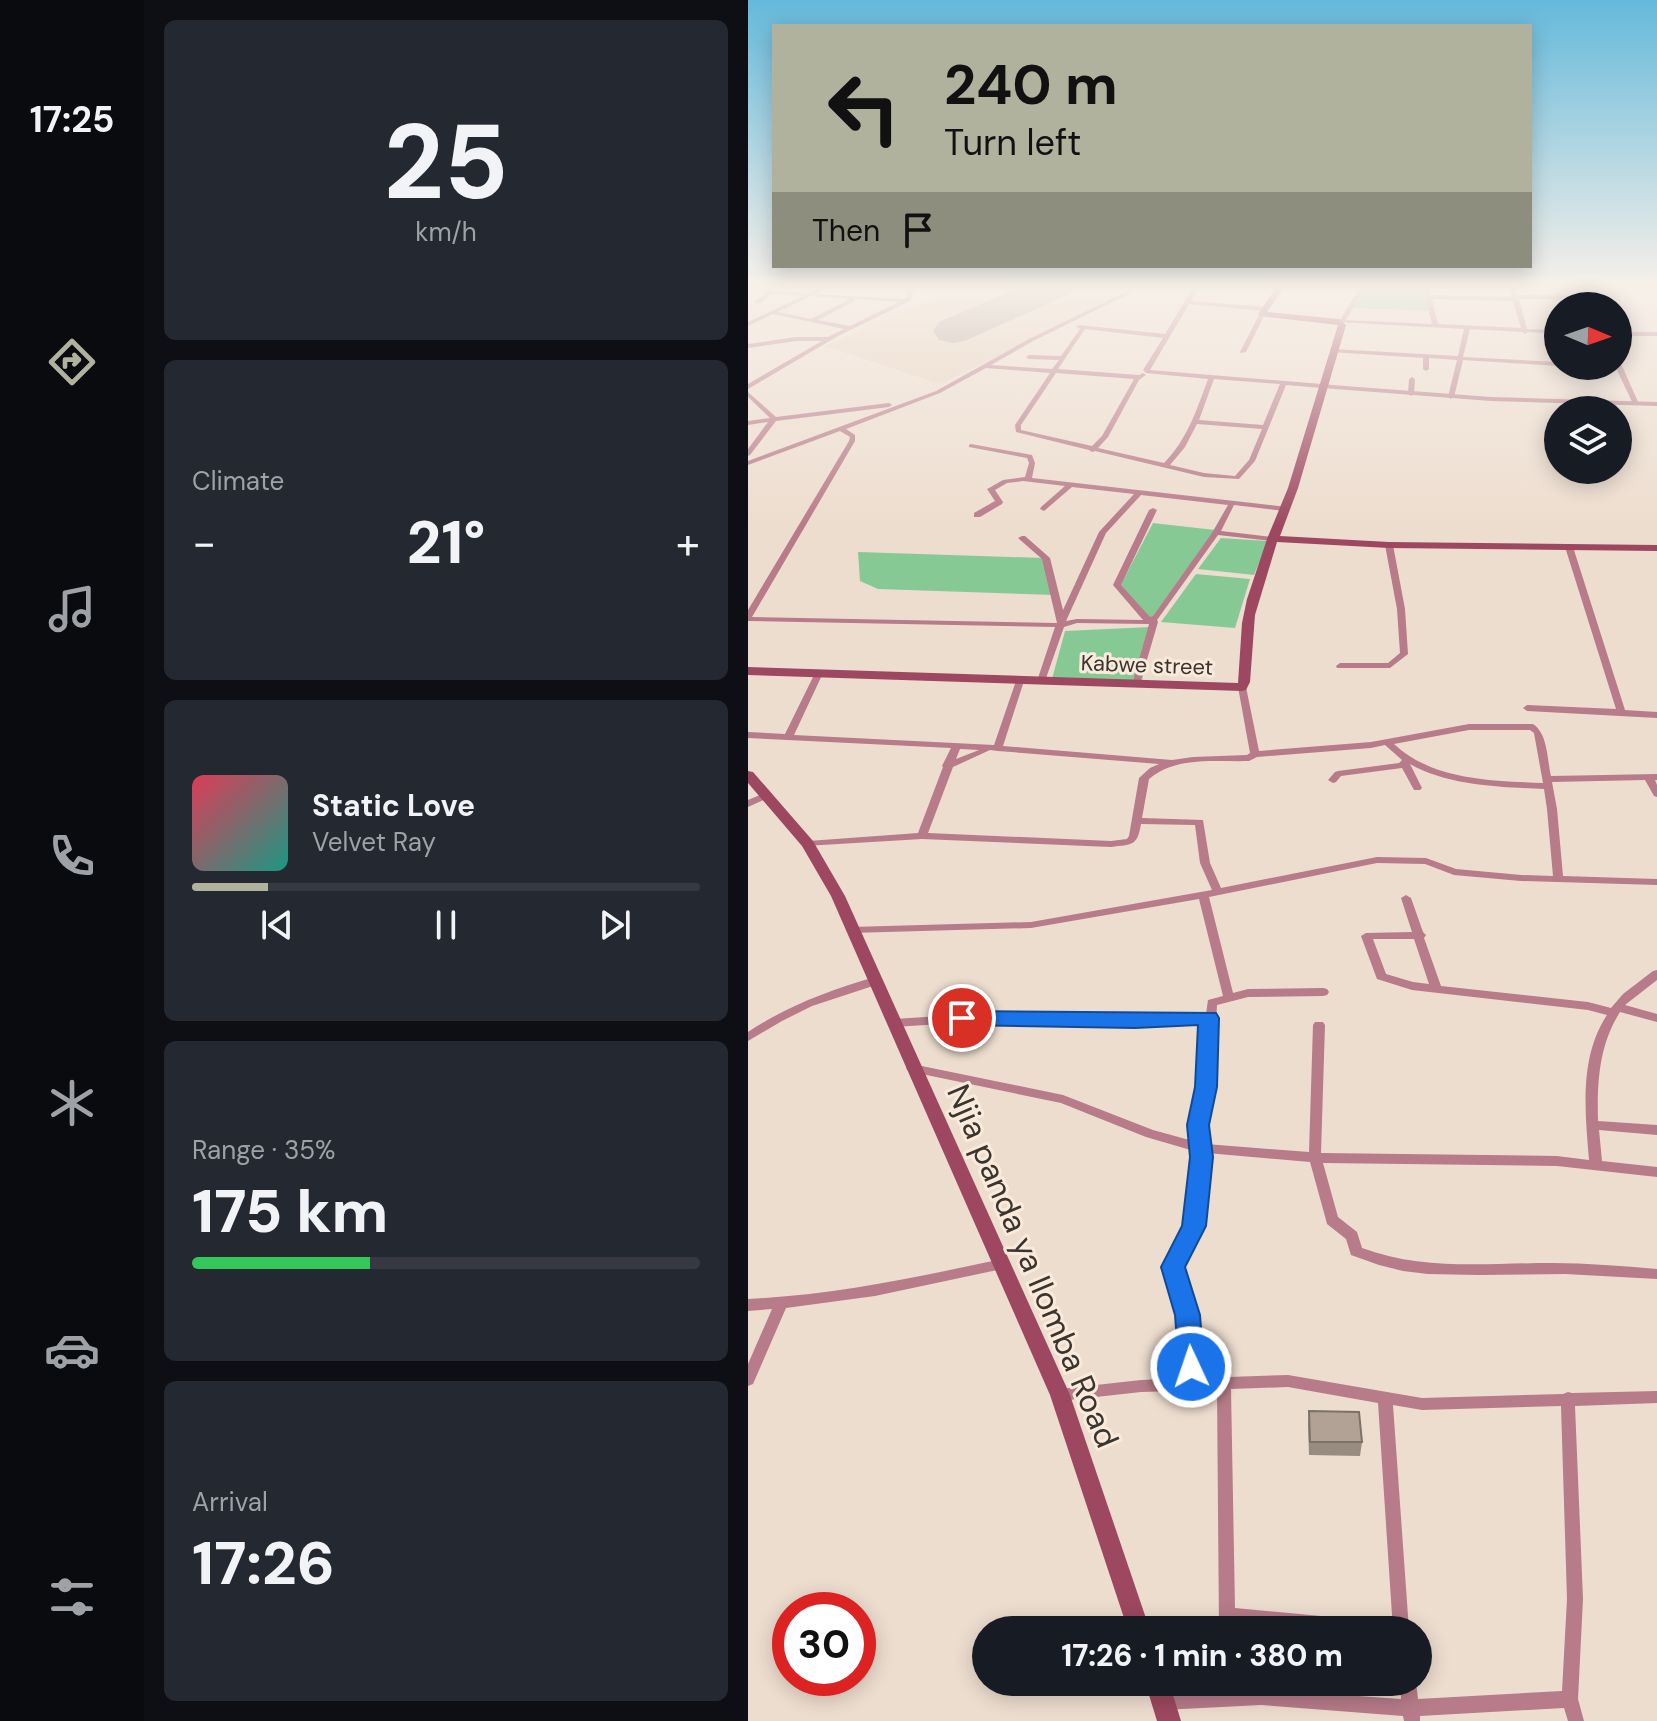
<!DOCTYPE html>
<meta charset="utf-8">
<style>
:root{--surface:#171b24;--page:#242831;--text:#f1f3f6;--muted:#9ea1a6;--line:#363941;--accent:#b1b29d}
body{margin:0;font-family:"DM Sans",sans-serif;background:var(--page);color:var(--text);height:100vh;display:flex;flex-direction:column;font-size:30px;white-space:nowrap}
*{box-sizing:border-box;margin:0}
p{font-size:26px;color:var(--muted)}
.icon{flex:none;width:44px;height:44px;fill:none;stroke:currentColor;stroke-width:2;stroke-linecap:round;stroke-linejoin:round}
.map{position:relative;flex:1;overflow:hidden}
.panel{display:flex;flex-direction:column;gap:20px;padding:20px;background:#0d0f14;width:604px}
.panel>*{flex:none}
.guide{position:absolute;left:24px;top:24px;width:760px;height:244px;border-radius:0px;box-shadow:0 4px 20px #0003;background:#b1b29d;color:#111;overflow:hidden}
.needle{width:52px;rotate:92deg}
.buttons{position:absolute;left:796px;top:292px;display:grid;gap:16px}
.buttons a{display:grid;place-items:center;width:88px;height:88px;border-radius:50%;background:var(--surface);box-shadow:0 4px 20px #0003;font-size:40px}
.speed{position:absolute;left:24px;top:1592px;display:flex;gap:16px;font-size:40px;font-weight:700;text-align:center}
.speed>*{display:grid;place-content:center;width:104px;height:104px;border-radius:50%;background:var(--surface);box-shadow:0 4px 20px #0003;line-height:1}
.speed .limit{border:12px solid #d22;background:#fff;color:#111}
.pin{position:absolute;display:grid;place-items:center;width:68px;height:68px;color:#fff;margin:-34px;border:4px solid #fff;border-radius:50%;box-shadow:0 2px 8px #0007}
.me{position:absolute;width:88px;margin:-44px;rotate:357deg;stroke-linejoin:round;filter:drop-shadow(0 0 6px #0008)}
.turn{display:flex;align-items:center;gap:28px;height:168px;padding:0 40px;font-size:36px}
.turn .icon{width:104px;height:104px;stroke-width:2.5}
.turn b{display:block;font-size:56px;line-height:68px}
.then{display:flex;align-items:center;height:76px;padding:0 40px;background:#0003;gap:16px;font-size:30px}
.big{font-size:60px;font-weight:800;line-height:1.1}
.panel .tile{flex:1;display:flex;flex-direction:column;justify-content:center;gap:12px;min-width:0;padding:0 28px;border-radius:12px;background:var(--page)}
.panel .dial{align-items:center;gap:0}
.dial b{font-size:104px;line-height:1}
.song{display:flex;align-items:center;gap:24px}
.cover{width:96px;height:96px;border-radius:12px;background:linear-gradient(135deg,hsl(350 70% 55%),hsl(170 70% 35%))}
.played{height:8px;border-radius:4px;background:linear-gradient(90deg,var(--accent) 15%,var(--line) 15%)}
.keys{display:flex;justify-content:space-around;direction:ltr}
.heat{display:flex;justify-content:space-between;align-items:center;font-size:44px;direction:ltr}
.charge{height:12px;border-radius:6px;background:linear-gradient(90deg,#34c759 35%,var(--line) 0)}
.trip{position:absolute;left:224px;top:1616px;width:460px;height:80px;border-radius:40px;background:var(--surface);box-shadow:0 4px 20px #0003;font-weight:800;line-height:80px;text-align:center}
main{display:flex;flex:1;min-height:0}
.dock{display:flex;flex-direction:column;width:144px;justify-content:space-around;align-items:center;background:#090b0e;color:var(--muted)}
.dock .icon{width:56px;height:56px}
.dock .active{color:var(--accent)}
.dock b{font-size:36px;color:var(--text)}
.map>svg:first-child{display:block}
.built{fill:#e6d0bd}
.green{fill:#87c994}
.lines{fill:none;stroke-linecap:round;stroke-linejoin:round}
.runway{fill:#ab9e94;fill-rule:evenodd}
.minor{fill:#b77b89;fill-rule:evenodd}
.tertiary{fill:#b77b89;fill-rule:evenodd}
.secondary{fill:#9d4860;fill-rule:evenodd}
.wall{fill:#988b80}
.building{fill:#b1a295;stroke:#7c7168;stroke-width:2}
.route{fill:#1a73e8;stroke:#114b97;stroke-width:2}
.labels{text-anchor:middle;dominant-baseline:central;stroke-width:6;stroke-linejoin:round;paint-order:stroke}
.far-street-label{font-size:22px;fill:#3b352f;stroke:#faeadc}
.near-street-label{font-size:32px;fill:#3b352f;stroke:#faeadc}
</style>
<main>
<nav class="dock">
<b>17:25</b>
<svg class="icon active" aria-label="directions" viewBox="0 0 24 24"><path d="M12 3l9 9-9 9-9-9zM9 14v-3h6M13 9l2 2-2 2"/></svg>
<svg class="icon" aria-label="music" viewBox="0 0 24 24"><path d="M9 18V5l10-2v13"/><circle cx="6" cy="18" r="3"/><circle cx="16" cy="16" r="3"/></svg>
<svg class="icon" aria-label="phone" viewBox="0 0 24 24"><path d="M5 4h4l2 5-3 2q2 4 5 5l2-3 5 2v4C11 20 4 13 5 4z"/></svg>
<svg class="icon" aria-label="climate" viewBox="0 0 24 24"><path d="M12 3v18M4 7l16 10M4 17L20 7"/></svg>
<svg class="icon" aria-label="car" viewBox="0 0 24 24"><path d="M5 17H2v-5l4-1 3-4h7l3 4 3 1v5h-3M9 17h6M6 11h13"/><circle cx="7" cy="17" r="2"/><circle cx="17" cy="17" r="2"/></svg>
<svg class="icon" aria-label="filters" viewBox="0 0 24 24"><path d="M4 7h16M4 17h16"/><circle cx="9" cy="7" r="2"/><circle cx="15" cy="17" r="2"/></svg>
</nav>
<section class="panel">
<div class="tile dial"><b>25</b><p>km/h</p></div>
<div class="tile"><p>Climate</p>
<div class="heat"><a>−</a><b class="big">21°</b><a>+</a></div>
</div>
<div class="tile">
<div class="song"><i class="cover"></i><div><b>Static Love</b><p>Velvet Ray</p></div></div>
<div class="played"></div>
<div class="keys"><svg class="icon" aria-label="previous" viewBox="0 0 24 24"><path d="M18 5L8 12l10 7zM5 5v14"/></svg><svg class="icon" aria-label="pause" viewBox="0 0 24 24"><path d="M8 5v14M16 5v14"/></svg><svg class="icon" aria-label="next" viewBox="0 0 24 24"><path d="M6 5l10 7-10 7zM19 5v14"/></svg></div>
</div>
<div class="tile"><p>Range · 35%</p><b class="big">175 km</b><div class="charge"></div></div>
<div class="tile"><p>Arrival</p><b class="big">17:26</b></div>
</section>
<div class="map">
<svg width="909" height="1721" viewBox="0 0 909 1721">
<rect width="100%" height="100%" fill="#edddcf"/>
<path class="built" d="M217 286H393L192 384 77 346Z"/>
<g class="green">
<path d="M618 286H675L681 311 605 308Z"/>
<path d="M405 523 467 530 403 619 370 590Z"/>
<path d="M473 538 520 541 506 575 450 569Z"/>
<path d="M110 552 295 558 306 595 130 589 112 581Z"/>
<path d="M448 574 502 579 487 628 413 622Z"/>
<path d="M403 627 394 681 304 679 317 631Z"/>
</g>
<g class="lines">
<path class="runway" d="M275 286H326L321 294 219 340 205 343 191 340 185 331 191 322Z"/>
<g class="minor">
<path d="M20 286 24 287 23 291 61 293 77 286H84L69 294 157 299 160 295 152 286H158L166 295 162 301 90 336 0 389V384L74 341H48L0 348V344L48 337H80L96 329 25 314 0 326V322L55 296 22 294C20 299 12 304 7 303V301L16 295ZM63 296 102 299 63 319 30 312ZM107 299 151 302 102 326 70 320 107 301Z"/>
<path d="M446 286H452L443 301 517 307 520 309 517 311 441 304 402 370 574 384 577 386 574 388 538 385 507 461 491 479 456 477 347 451 344 452 341 450 268 432 267 425 302 373 238 368 192 393 98 429 107 435V441L4 617 309 623 294 559 270 538 274 536H277L302 558 315 610 351 532 386 494 324 487 296 511 292 509 293 507 317 486 275 481 259 483 247 490 255 502 254 504 232 517H226V513L247 501 239 489 241 488 255 480 277 477 281 463 279 458 221 447V445L223 444 284 455 287 463 284 478 539 507 540 509 536 511 486 505 473 531 524 537 528 539 524 541 470 535 409 620 410 622 391 687H385L384 685 401 624H400L329 623 316 627 297 681 293 684 289 681 307 627 0 621V610L101 441 102 437 92 431 0 465V461L188 391 283 338 380 291 385 292 287 340 243 365 304 369 311 360 281 359 278 357 281 355 313 356 332 329 328 327 331 325 417 334ZM337 329 415 338 395 370 398 373 460 379C449 409 439 440 416 463L350 448 360 437 391 380 398 375 395 373 391 375 310 369ZM308 373 386 379 354 436 344 446 273 430V425ZM466 379 532 384 515 425 451 420ZM449 424 514 429 501 460 487 476 456 473 422 465 437 447ZM393 495 480 505 464 533 405 616 402 617 373 585 409 510 405 508 401 510 365 585 395 620 329 619 318 621 358 533Z"/>
<path d="M612 286H618L598 320 684 324 675 286H681L683 295 764 297 761 286H767L769 295 838 296 833 286H839L848 306H842L839 300 771 299 779 329 810 330V334L780 332 777 334 774 332 722 329 715 357 810 362V366L715 360 706 397 703 399 700 397 709 360 681 358V369L678 371 675 369V358L583 352V350L585 349 710 356 716 329 589 322V320L593 319ZM684 299 765 301 773 328 690 324Z"/>
<path d="M512 313 517 314 498 352 493 353 492 352Z"/>
<rect x="870" y="332" width="39" height="4"/>
<path d="M870 362 872 363 875 368 891 404 890 405 885 404 869 370 839 368 836 366H870Z"/>
<path d="M664 377 667 379 666 394 663 396 660 394 661 379Z"/>
<path d="M0 392 28 417 141 403 144 405 141 407 28 421 2 455 0 456V449L20 422 0 425V421L22 418 0 397Z"/>
<path d="M638 543H641L645 545 657 609 660 654 642 668H589L588 666 592 663H640L652 653 649 609 637 545Z"/>
<path d="M818 545H821L825 547 877 710 909 712V718L779 711 775 708 779 705 868 709 817 547Z"/>
<path d="M71 670 75 673 46 735 246 745 268 681 272 678 276 681 255 746 424 760 445 757 499 755 502 753 490 687 494 684 498 687 511 751 623 742 721 724H785C800 734 799 759 803 776L909 774V780H907L909 785V797L906 796 897 780 804 782 809 809 815 876 909 879V885L773 881 706 875 677 864 629 863 461 897 485 993 500 989 575 988 579 989 581 992 579 995 575 996 500 997 469 1005 464 1087 456 1125 458 1144 561 1152 565 1025 567 1022H575L577 1025 573 1153 809 1156 841 1160C837 1112 831 1057 859 1015L840 1010 664 990 629 979 613 936 618 933 664 932 653 898 658 895 663 898 675 932 678 935 676 938 693 986 840 1002 863 1008 875 994 905 971 909 970V980L877 1005 909 1014V1022L872 1012C851 1045 849 1082 850 1121L909 1125V1135L851 1130 854 1161 909 1167V1177L809 1166 575 1163 590 1217 609 1232 614 1248C676 1271 739 1263 804 1263 839 1263 874 1266 909 1269V1279L817 1274 730 1275 680 1274 655 1271 631 1265 603 1255 598 1239 579 1224 578 1220 562 1162 459 1153 452 1226 432 1267 447 1315 452 1378 540 1375 674 1398 815 1394 820 1392 824 1393 909 1391V1403L827 1406 835 1599 830 1699 836 1721H820L816 1708 672 1716V1721H656L655 1716 513 1705 415 1710 409 1708 407 1702 409 1696 415 1694 471 1691V1682H487V1690L513 1689 653 1699 652 1682H668L670 1699 814 1691 819 1599 813 1406 674 1410 645 1405 661 1630H554L487 1624V1630H471L469 1390 393 1392 312 1401 307 1399 305 1395 307 1391 312 1389 393 1380 437 1378 433 1315 418 1267 440 1226 446 1151 398 1137 313 1103 164 1072 160 1071 158 1068 160 1065 164 1064 315 1095 405 1130 445 1141 444 1125 452 1087 457 1022H224L146 1027 142 1026 140 1023 142 1020 146 1019 224 1014H458L460 1000 475 996 451 899 283 928 103 933 98 930 103 927 283 922 464 890 452 863 447 825 393 824C389 847 384 844 363 847L174 839 57 846 55 844 57 842 60 841 170 833 195 767 194 766 203 748 0 738V732L37 734 67 673ZM721 730H782L786 733 795 783C744 781 684 780 646 744ZM637 745 654 760 651 763 590 771 587 772 580 780 585 783 588 782 593 776 654 768 666 790H672L674 788 662 764C701 786 752 787 796 789L799 809 805 876 773 875 708 869 678 858 629 857 473 888 462 863 455 820 394 818 401 779C428 756 467 762 501 761L509 757 623 748ZM212 749 231 750 208 759ZM242 750 250 751 411 764 402 768 391 778 381 836 379 839 363 841 180 833 205 767ZM625 939H666L681 984 665 982 638 974ZM540 1387 630 1403 645 1630 643 1624 637 1622 487 1608 483 1389Z"/>
<path d="M19 792 22 793 24 795 22 797 0 807V800Z"/>
<path d="M127 977 131 978 132 981 131 984 64 1006 34 1021 0 1041V1032C39 1006 82 990 127 977Z"/>
<path d="M254 1259 259 1260 261 1264 259 1268 254 1269 127 1296 38 1308 5 1384 0 1386V1364L24 1309 0 1311V1299C86 1295 170 1277 254 1259Z"/>
</g>
<path class="tertiary" d="M571 384 743 397 909 402V406L743 401 574 388H571Z"/>
<g class="secondary">
<path d="M529 286H537L519 312 591 319 598 325 550 488 532 536 641 542 909 545V551L641 548 529 542 507 615 502 682 498 690 494 691 0 675V667L490 683 494 623 499 599 519 539 540 488 590 325 511 316 510 314Z"/>
<path d="M0 771 5 772 65 841 97 896 322 1395 402 1630H380L302 1395 83 896 54 846 0 783Z"/>
<path d="M397 1682H421L433 1721H409Z"/>
</g>
</g>
<path class="wall" d="M561 1411 614 1442 612 1456 561 1455 560 1425Z"/>
<path class="building" d="M561 1411 611 1412 614 1442H562Z"/>
<linearGradient id="sky" x2="0" y2="1"><stop stop-color="#64b9db"/><stop offset="0.54" stop-color="#f7f0e9"/><stop offset="1" stop-color="#f7f0e9" stop-opacity="0"/></linearGradient>
<rect width="909" height="527" fill="url(#sky)"/>
<path class="route" d="M214 1011 468 1013 471 1018 469 1087 461 1125 465 1157 458 1226 437 1267 452 1315 456 1367 452 1375 443 1378 434 1375 431 1367 427 1315 413 1267 434 1226 442 1157 439 1125 447 1087 450 1025 387 1028 214 1025 204 1018Z"/>
<g class="labels">
<g class="far-street-label">
<text transform="translate(399 665) rotate(2)">Kabwe street</text>
</g>
<g class="near-street-label">
<text transform="translate(285 1266) rotate(67)">Njia panda ya Ilomba Road</text>
</g>
</g>
</svg>
<div class="buttons">
<a><svg class="needle" viewBox="-14 -14 28 28"><path d="M0-13l5 13h-10z" fill="#e53935"/><path d="M0 13l5-13h-10z" fill="#9ea1a6"/></svg></a>
<a><svg class="icon" aria-label="layers" viewBox="0 0 24 24"><path d="M12 4l9 5-9 5-9-5zM3 14l9 5 9-5"/></svg></a>
</div>
<div class="speed"><div class="limit">30</div></div>
<div class="pin" style="left:214px;top:1018px;background:#d93025"><svg class="icon" aria-label="arrive" viewBox="0 0 24 24"><path d="M6 21V4h12l-3 4 3 4H6"/></svg></div>
<svg class="me" style="left:443px;top:1367px" viewBox="-20 -20 40 40"><circle r="17" fill="#1a73e8" stroke="#fff" stroke-width="3"/><path d="M0-11L8 9 0 5-8 9z" fill="#fff"/></svg>
<div class="trip">17:26 · 1 min · 380 m</div>
<div class="guide">
<div class="turn"><svg class="icon" aria-label="left" viewBox="0 0 24 24"><path d="M17 20v-9H6M10 6l-5 5 5 5"/></svg><div><b>240 m</b>Turn left</div></div>
<div class="then">Then<svg class="icon" aria-label="arrive" viewBox="0 0 24 24"><path d="M6 21V4h12l-3 4 3 4H6"/></svg></div>
</div>
</div>
</main>
